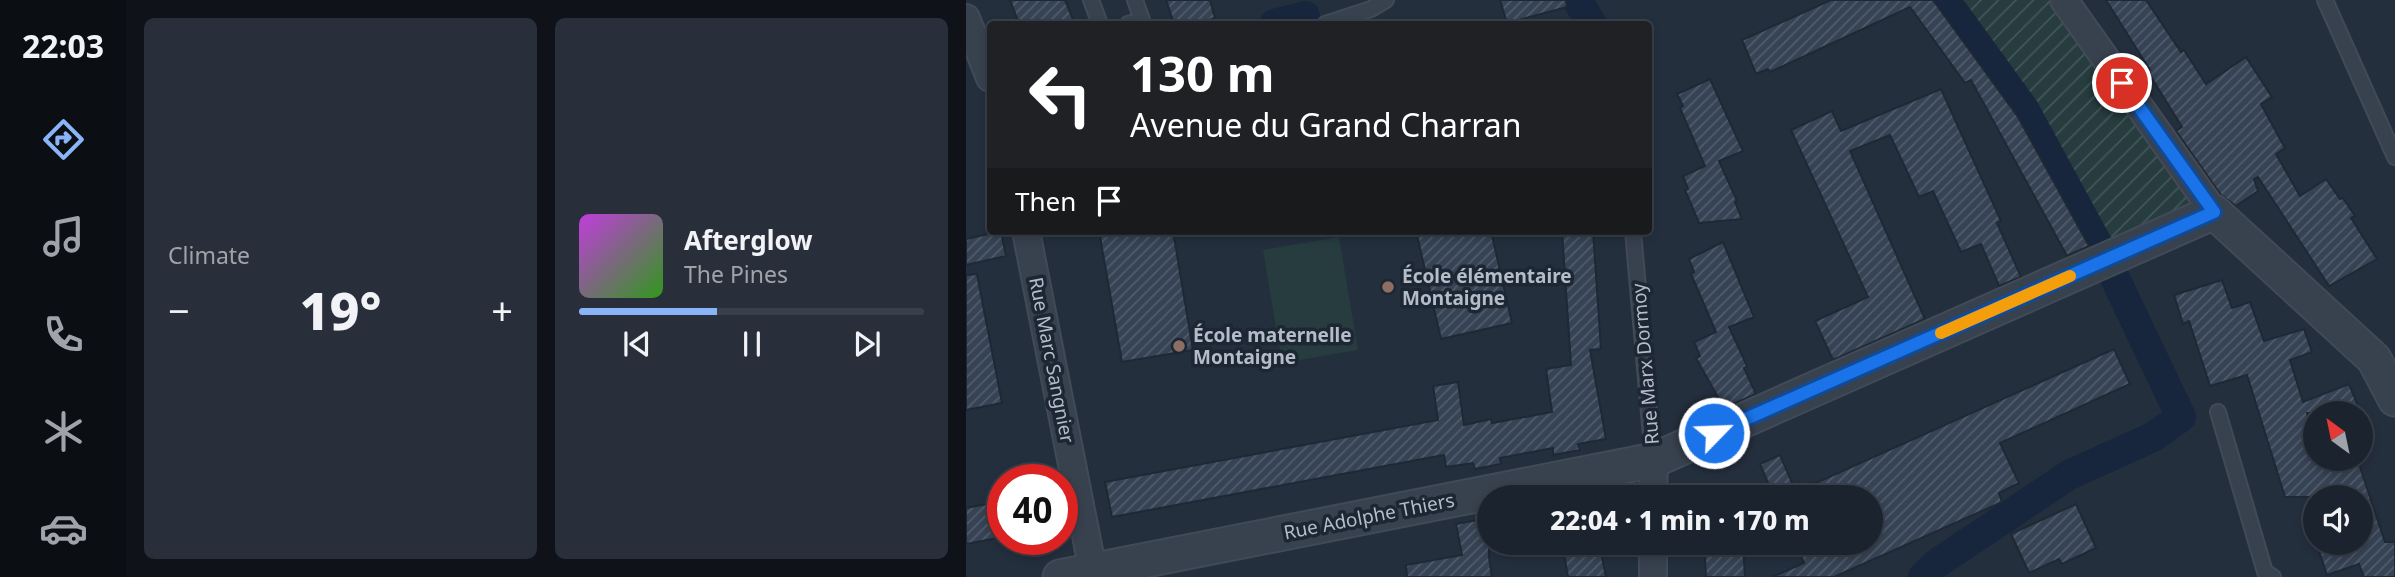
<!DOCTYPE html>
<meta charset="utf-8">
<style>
:root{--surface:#1b232e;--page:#282f3a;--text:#f1f3f6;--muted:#a0a4aa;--line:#39404a;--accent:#8ab4f8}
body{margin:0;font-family:"Noto Sans",sans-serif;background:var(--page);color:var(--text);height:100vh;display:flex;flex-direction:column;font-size:26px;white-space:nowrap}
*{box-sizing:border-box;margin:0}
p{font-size:23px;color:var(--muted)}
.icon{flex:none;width:38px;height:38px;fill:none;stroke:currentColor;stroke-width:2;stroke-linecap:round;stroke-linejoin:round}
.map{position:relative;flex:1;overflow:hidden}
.side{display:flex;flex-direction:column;gap:18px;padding:18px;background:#0f1319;width:840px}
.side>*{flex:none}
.guide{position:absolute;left:21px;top:21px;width:665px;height:214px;border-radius:7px;box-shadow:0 4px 10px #0003,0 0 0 2px var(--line);background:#202124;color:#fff;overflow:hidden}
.needle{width:46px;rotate:327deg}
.fabs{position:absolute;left:1337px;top:401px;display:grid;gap:14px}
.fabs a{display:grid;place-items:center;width:70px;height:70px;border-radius:50%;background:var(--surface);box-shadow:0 4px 10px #0003,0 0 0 2px var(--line);font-size:35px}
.speed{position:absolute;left:21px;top:464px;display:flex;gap:14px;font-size:35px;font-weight:700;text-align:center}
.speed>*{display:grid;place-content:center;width:91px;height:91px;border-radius:50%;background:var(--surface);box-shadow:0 4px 10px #0003,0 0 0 2px var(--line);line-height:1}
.speed .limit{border:10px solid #d22;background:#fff;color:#111}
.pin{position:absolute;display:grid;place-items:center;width:60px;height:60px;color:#fff;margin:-30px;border:4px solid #fff;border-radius:50%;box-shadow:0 2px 7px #0007}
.me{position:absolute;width:77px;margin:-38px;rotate:66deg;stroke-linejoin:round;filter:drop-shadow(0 0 5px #0008)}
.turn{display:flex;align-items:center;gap:24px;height:147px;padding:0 28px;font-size:32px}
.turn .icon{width:91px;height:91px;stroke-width:2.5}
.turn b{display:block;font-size:49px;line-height:60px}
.then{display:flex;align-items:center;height:66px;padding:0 28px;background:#0003;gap:14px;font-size:26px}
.big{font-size:52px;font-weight:800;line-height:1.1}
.side .widget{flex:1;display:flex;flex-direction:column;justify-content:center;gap:10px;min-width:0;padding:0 24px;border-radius:10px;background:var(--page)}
.song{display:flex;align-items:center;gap:21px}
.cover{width:84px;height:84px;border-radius:10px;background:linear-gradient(135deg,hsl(290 70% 55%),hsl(110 70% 35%))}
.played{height:7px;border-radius:4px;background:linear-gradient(90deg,var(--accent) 40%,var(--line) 40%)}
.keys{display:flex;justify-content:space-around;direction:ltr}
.heat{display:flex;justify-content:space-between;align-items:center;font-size:38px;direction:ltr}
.side .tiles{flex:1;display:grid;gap:18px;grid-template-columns:repeat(2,1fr)}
.trip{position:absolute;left:511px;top:485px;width:406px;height:70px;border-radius:35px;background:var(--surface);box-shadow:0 4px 10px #0003,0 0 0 2px var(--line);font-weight:800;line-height:70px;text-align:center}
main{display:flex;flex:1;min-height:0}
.tab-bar{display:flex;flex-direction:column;width:126px;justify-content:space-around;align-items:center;background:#0b0e12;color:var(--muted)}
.tab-bar .icon{width:49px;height:49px}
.tab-bar .on{color:var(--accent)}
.tab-bar b{font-size:32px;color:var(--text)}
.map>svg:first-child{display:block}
.green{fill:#263c3f}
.garden{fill:url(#garden-furrows)}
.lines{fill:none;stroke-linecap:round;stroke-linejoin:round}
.canal{stroke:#17263c;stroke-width:30}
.building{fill:url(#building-hatch);stroke:#1f2835;stroke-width:2}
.service-casing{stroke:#414a57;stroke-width:18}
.minor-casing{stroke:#414a57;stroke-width:30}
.tertiary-casing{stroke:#414a57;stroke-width:37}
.service{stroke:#38414e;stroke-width:14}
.minor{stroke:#38414e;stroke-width:26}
.tertiary{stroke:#38414e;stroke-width:33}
.route-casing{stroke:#114b97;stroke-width:18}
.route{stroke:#1a73e8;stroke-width:12}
.slow{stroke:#f59e0b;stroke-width:12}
.education-dot{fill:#8d6e63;stroke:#1d2633;stroke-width:2.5}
.labels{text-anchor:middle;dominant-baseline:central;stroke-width:7;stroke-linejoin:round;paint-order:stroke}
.poi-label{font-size:19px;font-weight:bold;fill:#b4bcc9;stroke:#1d2633;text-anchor:start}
.street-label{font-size:19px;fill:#b4bcc9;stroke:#1d2633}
</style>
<main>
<nav class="tab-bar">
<b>22:03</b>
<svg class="icon on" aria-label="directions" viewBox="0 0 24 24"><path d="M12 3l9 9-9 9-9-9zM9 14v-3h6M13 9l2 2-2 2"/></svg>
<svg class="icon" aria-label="music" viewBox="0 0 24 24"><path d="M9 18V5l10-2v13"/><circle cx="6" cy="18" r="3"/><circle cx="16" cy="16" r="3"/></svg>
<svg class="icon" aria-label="phone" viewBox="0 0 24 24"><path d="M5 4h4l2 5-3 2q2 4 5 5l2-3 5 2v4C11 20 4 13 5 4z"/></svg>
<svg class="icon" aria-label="climate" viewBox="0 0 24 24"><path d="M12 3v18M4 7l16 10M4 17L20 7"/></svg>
<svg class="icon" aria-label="car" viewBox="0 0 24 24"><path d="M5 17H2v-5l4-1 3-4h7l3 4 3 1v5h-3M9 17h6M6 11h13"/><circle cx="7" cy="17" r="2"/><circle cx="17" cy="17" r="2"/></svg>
</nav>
<section class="side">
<div class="tiles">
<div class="widget"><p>Climate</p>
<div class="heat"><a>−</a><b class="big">19°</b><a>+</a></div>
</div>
<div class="widget">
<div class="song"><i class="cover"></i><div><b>Afterglow</b><p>The Pines</p></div></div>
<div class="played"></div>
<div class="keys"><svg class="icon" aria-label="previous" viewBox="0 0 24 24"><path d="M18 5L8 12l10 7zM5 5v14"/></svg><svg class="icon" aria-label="pause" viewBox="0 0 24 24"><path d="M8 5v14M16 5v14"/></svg><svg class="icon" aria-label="next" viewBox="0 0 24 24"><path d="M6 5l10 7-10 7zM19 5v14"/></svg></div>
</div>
</div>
</section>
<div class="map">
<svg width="1429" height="577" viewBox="0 0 1429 577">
<defs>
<pattern id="garden-furrows" width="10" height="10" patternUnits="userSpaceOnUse" patternTransform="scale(1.75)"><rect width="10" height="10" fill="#263c3f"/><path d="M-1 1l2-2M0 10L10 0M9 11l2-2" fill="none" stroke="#435659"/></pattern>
<pattern id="building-hatch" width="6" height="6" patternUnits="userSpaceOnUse" patternTransform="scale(1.75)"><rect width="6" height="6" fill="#364354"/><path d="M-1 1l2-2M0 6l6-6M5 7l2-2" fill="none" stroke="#515c6b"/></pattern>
</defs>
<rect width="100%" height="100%" fill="#242f3e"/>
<path class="green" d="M373 237 392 350 316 363 297 250Z"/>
<path class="garden" d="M979 0H1098L1248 212 1148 256 1132 245 1059 109Z"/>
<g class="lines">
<g class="canal">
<path d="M611 0 626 24"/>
<path d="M979 0 1058 109 1132 245"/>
<path d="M308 24 339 16"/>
<path d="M957 577 970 564 1103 475 1187 437 1215 417 1147 274"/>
</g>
</g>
<g class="building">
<path d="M44 0H99L109 24H53Z"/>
<path d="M200 0H244L249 18 231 24H208Z"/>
<path d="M534 0H600L601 7 541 23Z"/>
<path d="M865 0H967L1052 117 1123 246 1101 256 1005 80 999 83 944 7 804 72 802 69 790 74 776 40Z"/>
<path d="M1140 0H1180L1215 52 1218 50 1240 84 1280 57 1306 97 1295 104 1319 148 1310 154 1334 196 1360 179 1374 199 1377 198 1389 216 1385 218 1411 259 1363 286 1292 177 1288 179 1292 191 1270 206 1255 195 1210 131 1216 127 1182 72 1184 70Z"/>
<path d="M744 79 777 151 753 161 771 201 769 202 776 219 733 223 719 190 722 189 717 176 739 166 714 108 717 106 711 94Z"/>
<path d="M975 89 1035 221 1031 223 1055 277 1033 286 1015 244 995 252 967 191 953 197 924 135 884 151 959 319 867 360 849 321 902 297 825 130 866 111 875 131Z"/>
<path d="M35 231 40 256 0 265V239Z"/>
<path d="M133 231H207L227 350 156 362Z"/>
<path d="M450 231H525L546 323 475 339Z"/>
<path d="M596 231H627L635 349 624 350 640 439 612 444 614 450 587 455V448L534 458 535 464 509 469 507 463 480 467 478 455 146 517 139 482 472 420 467 386 492 382 498 425 525 419 526 423 586 412 580 369 605 365Z"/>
<path d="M757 242 788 317 763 327 781 366 778 368 790 394 758 408 730 358 734 356 728 342 750 332 725 274 728 272 723 259Z"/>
<path d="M11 274 36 403 0 410V275Z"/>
<path d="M1256 280 1266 308 1284 302 1298 341 1338 329 1346 352 1324 360 1337 402 1383 384 1395 413H1341L1349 440V458H1391L1419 542H1429V577H1398L1393 564 1361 575 1350 542H1395V497H1319L1281 375 1244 386 1223 321 1217 324 1208 295Z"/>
<path d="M1148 349 1164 384 1034 443 1053 483 1033 493 1036 502 868 577H806L838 563 829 542H853L858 555 886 542H905V497H808L794 464 814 455 830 492Z"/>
<path d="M37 501V537L0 544V508Z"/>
<path d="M1110 504 1130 548 1096 564 1093 559 1063 573 1045 534Z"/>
<path d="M523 518V557L526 577H441L440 565 496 555 490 524Z"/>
<path d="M596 542H633L640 577H602Z"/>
<path d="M738 542H777L779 577H740Z"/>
</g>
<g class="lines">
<g class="service-casing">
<g id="service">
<path d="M125 0 134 24"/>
<path d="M1359 0 1429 157"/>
<path d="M162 24 176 20 169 0"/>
<path d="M359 24 405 9 420 0"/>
<path d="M667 231 687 459"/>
<path d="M1252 412 1299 572 1307 577"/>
</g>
</g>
<g class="minor-casing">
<g id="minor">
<path d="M1098 0 1248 212"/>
<path d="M0 18 24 78"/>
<path d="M60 231 127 571"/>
<path d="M687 497 688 460"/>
<path d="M687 577V542"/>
</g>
</g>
<g class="tertiary-casing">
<path id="tertiary" d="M94 577 688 460 1248 212 1408 359 1429 399"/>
</g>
<use href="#service" class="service"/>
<use href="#minor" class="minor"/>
<use href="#tertiary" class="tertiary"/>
</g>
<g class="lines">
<g class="route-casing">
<path id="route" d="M748 433 1248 212 1156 83"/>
</g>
<use href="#route" class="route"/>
<path class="slow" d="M975 333 1104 276"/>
</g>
<g class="education-dot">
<circle cx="422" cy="287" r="7"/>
<circle cx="213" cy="346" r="7"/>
</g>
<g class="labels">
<g class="poi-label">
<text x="436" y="276">École élémentaire<tspan x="436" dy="22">Montaigne</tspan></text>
<text x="227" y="335">École maternelle<tspan x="227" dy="22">Montaigne</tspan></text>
</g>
<g class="street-label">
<text transform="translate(86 360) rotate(79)">Rue Marc Sangnier</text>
<text transform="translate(679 364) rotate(-95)">Rue Marx Dormoy</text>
<text transform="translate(403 516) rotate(-11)">Rue Adolphe Thiers</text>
</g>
</g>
</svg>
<div class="fabs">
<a><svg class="needle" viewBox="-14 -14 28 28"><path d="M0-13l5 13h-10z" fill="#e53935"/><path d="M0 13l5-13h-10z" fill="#a0a4aa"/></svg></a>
<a><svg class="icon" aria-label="sound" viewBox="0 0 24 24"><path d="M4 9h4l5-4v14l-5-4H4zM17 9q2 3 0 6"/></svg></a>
</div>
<div class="speed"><div class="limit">40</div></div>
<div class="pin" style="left:1156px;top:83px;background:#d93025"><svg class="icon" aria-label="arrive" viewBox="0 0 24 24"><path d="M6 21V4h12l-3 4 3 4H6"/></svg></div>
<svg class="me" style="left:748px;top:433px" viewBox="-20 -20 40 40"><circle r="17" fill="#1a73e8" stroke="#fff" stroke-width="3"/><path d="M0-11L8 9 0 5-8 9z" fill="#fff"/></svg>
<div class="trip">22:04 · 1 min · 170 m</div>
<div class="guide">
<div class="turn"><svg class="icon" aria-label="left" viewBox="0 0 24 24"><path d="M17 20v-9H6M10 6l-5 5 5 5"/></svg><div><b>130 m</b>Avenue du Grand Charran</div></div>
<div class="then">Then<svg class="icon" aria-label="arrive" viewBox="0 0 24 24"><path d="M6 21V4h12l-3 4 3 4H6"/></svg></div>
</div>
</div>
</main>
